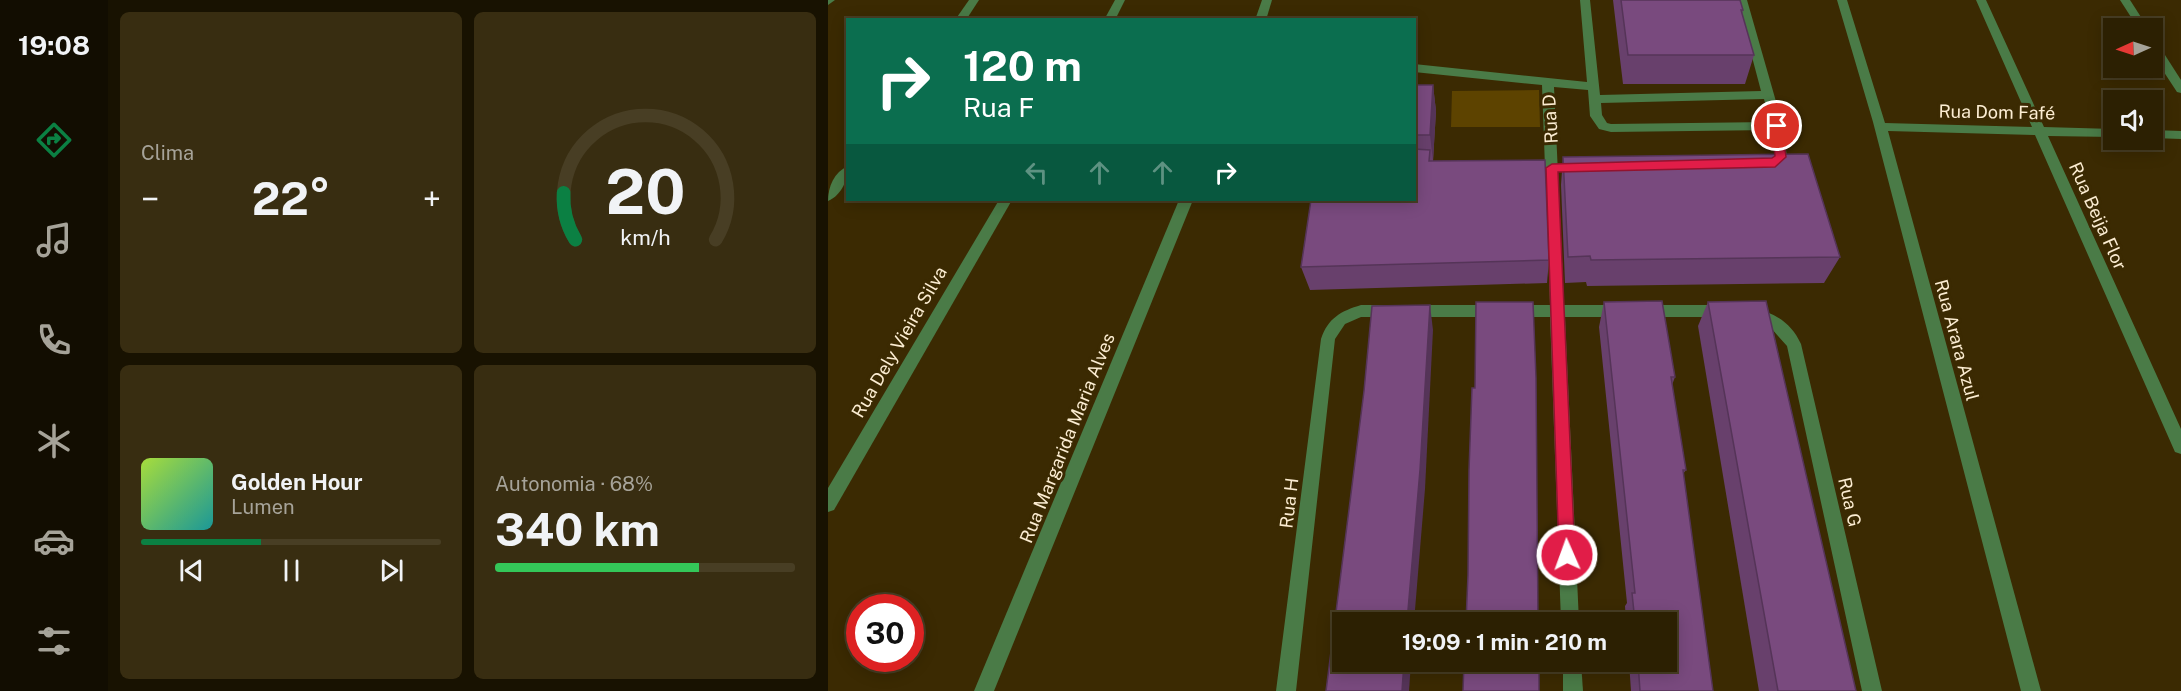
<!DOCTYPE html>
<html lang="pt">
<meta charset="utf-8">
<style>
:root{--surface:#2c2002;--page:#382d11;--text:#f1f3f6;--muted:#a6a399;--line:#483e24;--accent:#0b8043}
body{margin:0;font-family:"Public Sans",sans-serif;background:var(--page);color:var(--text);height:100vh;display:flex;flex-direction:column;font-size:22px;white-space:nowrap}
*{box-sizing:border-box;margin:0}
p{font-size:20px;color:var(--muted)}
.icon{flex:none;width:33px;height:33px;fill:none;stroke:currentColor;stroke-width:2;stroke-linecap:round;stroke-linejoin:round}
.map{position:relative;flex:1;overflow:hidden}
.panel{display:flex;flex-direction:column;gap:12px;padding:12px;background:#181201;width:720px}
.panel>*{flex:none}
.guide{position:absolute;left:18px;top:18px;width:570px;height:183px;border-radius:0px;box-shadow:0 3px 15px #0003,0 0 0 2px var(--line);background:#0b6e4f;color:#fff;overflow:hidden}
.needle{width:39px;rotate:267deg}
.controls{position:absolute;left:1275px;top:18px;display:grid;gap:12px}
.controls a{display:grid;place-items:center;width:60px;height:60px;border-radius:0px;background:var(--surface);box-shadow:0 3px 15px #0003,0 0 0 2px var(--line);font-size:30px}
.speed{position:absolute;left:18px;top:594px;display:flex;gap:12px;font-size:30px;font-weight:700;text-align:center}
.speed>*{display:grid;place-content:center;width:78px;height:78px;border-radius:50%;background:var(--surface);box-shadow:0 3px 15px #0003,0 0 0 2px var(--line);line-height:1}
.speed .limit{border:9px solid #d22;background:#fff;color:#111}
.pin{position:absolute;display:grid;place-items:center;width:51px;height:51px;color:#fff;margin:-26px;border:3px solid #fff;border-radius:50%;box-shadow:0 2px 6px #0007}
.me{position:absolute;width:66px;margin:-33px;rotate:358deg;stroke-linejoin:round;filter:drop-shadow(0 0 4px #0008)}
.turn{display:flex;align-items:center;gap:21px;height:126px;padding:0 18px;font-size:27px}
.turn .icon{width:78px;height:78px;stroke-width:2.5}
.turn b{display:block;font-size:42px;line-height:51px}
.lanes{display:flex;align-items:center;height:57px;padding:0 18px;background:#0003;justify-content:center;gap:30px;direction:ltr}
.lanes .off{opacity:.35}
.big{font-size:45px;font-weight:700;line-height:1.1}
.panel .tile{flex:1;display:flex;flex-direction:column;justify-content:center;gap:9px;min-width:0;padding:0 21px;border-radius:9px;background:var(--page)}
.panel .dial{align-items:center;gap:0}
.dial svg{height:156px;overflow:visible;fill:none;stroke:var(--line);stroke-width:7;stroke-linecap:round;text-anchor:middle}
.dial text{fill:var(--text);stroke:none}
.song{display:flex;align-items:center;gap:18px}
.cover{width:72px;height:72px;border-radius:9px;background:linear-gradient(135deg,hsl(80 70% 55%),hsl(180 70% 35%))}
.played{height:6px;border-radius:3px;background:linear-gradient(90deg,var(--accent) 40%,var(--line) 40%)}
.keys{display:flex;justify-content:space-around;direction:ltr}
.heat{display:flex;justify-content:space-between;align-items:center;font-size:33px;direction:ltr}
.charge{height:9px;border-radius:4px;background:linear-gradient(90deg,#34c759 68%,var(--line) 0)}
.panel .tiles{flex:1;display:grid;gap:12px;grid-template-columns:repeat(2,1fr)}
.trip{position:absolute;left:504px;top:612px;width:345px;height:60px;border-radius:0px;background:var(--surface);box-shadow:0 3px 15px #0003,0 0 0 2px var(--line);font-weight:700;line-height:60px;text-align:center}
main{display:flex;flex:1;min-height:0}
.dock{display:flex;flex-direction:column;width:108px;justify-content:space-around;align-items:center;background:#120d01;color:var(--muted)}
.dock .icon{width:42px;height:42px}
.dock .active{color:var(--accent)}
.dock b{font-size:27px;color:var(--text)}
.map>svg:first-child{display:block}
.green{fill:#5d4300}
.lines{fill:none;stroke-linecap:round;stroke-linejoin:round}
.minor{fill:#4a7b47;fill-rule:evenodd}
.wall{fill:#68406c}
.shaded-wall{fill:#553458}
.building{fill:#794a7e;stroke:#553458;stroke-width:1.5}
.route{fill:#e11d48;stroke:#92132f;stroke-width:1.5}
.labels{text-anchor:middle;dominant-baseline:central;stroke-width:6;stroke-linejoin:round;paint-order:stroke}
.street-label{font-size:18px;fill:#fcedd2;stroke:#3b2a02}
</style>
<main>
<nav class="dock">
<b>19:08</b>
<svg class="icon active" aria-label="directions" viewBox="0 0 24 24"><path d="M12 3l9 9-9 9-9-9zM9 14v-3h6M13 9l2 2-2 2"/></svg>
<svg class="icon" aria-label="music" viewBox="0 0 24 24"><path d="M9 18V5l10-2v13"/><circle cx="6" cy="18" r="3"/><circle cx="16" cy="16" r="3"/></svg>
<svg class="icon" aria-label="phone" viewBox="0 0 24 24"><path d="M5 4h4l2 5-3 2q2 4 5 5l2-3 5 2v4C11 20 4 13 5 4z"/></svg>
<svg class="icon" aria-label="climate" viewBox="0 0 24 24"><path d="M12 3v18M4 7l16 10M4 17L20 7"/></svg>
<svg class="icon" aria-label="car" viewBox="0 0 24 24"><path d="M5 17H2v-5l4-1 3-4h7l3 4 3 1v5h-3M9 17h6M6 11h13"/><circle cx="7" cy="17" r="2"/><circle cx="17" cy="17" r="2"/></svg>
<svg class="icon" aria-label="filters" viewBox="0 0 24 24"><path d="M4 7h16M4 17h16"/><circle cx="9" cy="7" r="2"/><circle cx="15" cy="17" r="2"/></svg>
</nav>
<section class="panel">
<div class="tiles">
<div class="tile"><p>Clima</p>
<div class="heat"><a>−</a><b class="big">22°</b><a>+</a></div>
</div>
<div class="tile dial"><svg viewBox="0 0 100 80">
<path d="M14 69A42 42 0 1 1 86 69"/>
<path d="M14 69A42 42 0 0 1 8 45" stroke="#0b8043"/>
<text x="50" y="56" font-size="32" font-weight="700">20</text>
<text x="50" y="72" font-size="11">km/h</text>
</svg></div>
<div class="tile">
<div class="song"><i class="cover"></i><div><b>Golden Hour</b><p>Lumen</p></div></div>
<div class="played"></div>
<div class="keys"><svg class="icon" aria-label="previous" viewBox="0 0 24 24"><path d="M18 5L8 12l10 7zM5 5v14"/></svg><svg class="icon" aria-label="pause" viewBox="0 0 24 24"><path d="M8 5v14M16 5v14"/></svg><svg class="icon" aria-label="next" viewBox="0 0 24 24"><path d="M6 5l10 7-10 7zM19 5v14"/></svg></div>
</div>
<div class="tile"><p>Autonomia · 68%</p><b class="big">340 km</b><div class="charge"></div></div>
</div>
</section>
<div class="map">
<svg width="1353" height="691" viewBox="0 0 1353 691">
<rect width="100%" height="100%" fill="#3b2a02"/>
<path class="green" d="M711 90 712 127H623L624 91Z"/>
<g class="lines">
<g class="minor">
<path d="M0 0H7L0 5Z"/>
<path d="M141 0H151L138 20H127Z"/>
<path d="M287 0H297L287 20H276Z"/>
<path d="M434 0H444L438 20H427Z"/>
<path d="M752 0H762L772 95 933 91 909 0H919L955 126 959 157 951 166 937 169 931 164 932 161 944 159 947 156 943 130 783 132 771 129 762 116 760 90 726 87 736 305H897L902 307 904 311 902 315 897 317H737L751 622H733L722 317H533L517 324 507 339 468 691H448L493 339C500 318 513 311 533 305H722L714 85 586 72V64L759 82ZM936 99 942 122 783 124 779 123 774 115 773 103Z"/>
<path d="M1009 0H1019L1057 123 1204 127 1148 0H1158L1216 127 1286 129V137L1220 136 1353 429V454L1347 452 1207 135 1060 131 1213 691H1193L1045 122Z"/>
<path d="M1292 0H1302L1320 28H1310Z"/>
<path d="M1324 41H1328L1353 80V93L1349 92 1324 54Z"/>
<path d="M1324 130 1353 131V139L1324 138Z"/>
<path d="M20 166C20 179 14 195 0 201 0 187 6 172 20 166Z"/>
<path d="M171 200H184L6 510 0 512V488Z"/>
<path d="M351 200H365L166 691H146Z"/>
<path d="M923 308C946 312 963 322 973 344L1054 691H1034L959 346 943 328 918 318 916 314 918 310Z"/>
<path d="M735 662H753L755 691H735Z"/>
</g>
</g>
<g class="wall">
<path d="M785 0H912L915 10 914 14 926 55 917 84H795Z"/>
<path d="M586 85H605L608 111 605 161 721 260 719 283 482 290 473 267 586 200Z"/>
<path d="M735 157 1012 257 996 283 759 286 758 282 737 283 733 185Z"/>
<path d="M776 302 847 377 844 385 858 470 855 474 885 691H803L801 662H838V622H798L797 606 799 603 771 327Z"/>
<path d="M880 302 1028 691H931L870 326Z"/>
</g>
<g class="shaded-wall">
<path d="M605 85 608 111 605 161 602 135Z"/>
<path d="M602 305 605 330 597 489 586 622H579Z"/>
<path d="M576 662H583L581 691H574Z"/>
</g>
<g class="building">
<path d="M793 0H912L915 10H913L926 55H800Z"/>
<path d="M586 85H605L602 135H586Z"/>
<path d="M586 149 602 150 601 161 717 160 721 260 473 267 483 200H586Z"/>
<path d="M980 154 1012 257 763 260 762 256 740 257 735 157Z"/>
<path d="M834 301 847 377H843L858 470H855L885 691H812L810 662H838V622H807L804 593H807L776 302Z"/>
<path d="M938 301 1028 691H950L880 302Z"/>
<path d="M648 302H705L708 378 710 622H638L640 575 641 470 644 388H647Z"/>
<path d="M602 305 592 470 579 622H514V662H576L574 691H498L536 391 544 306Z"/>
<path d="M636 662H711V691H635Z"/>
</g>
<path class="route" d="M949 122 954 126 958 157 947 167 730 172 747 555 745 561 739 563 734 561 731 555 718 168 724 164 944 158 947 156 943 126Z"/>
<g class="labels">
<g class="street-label">
<text transform="translate(1169 112) rotate(1)">Rua Dom Fafé</text>
<text transform="translate(722 119) rotate(-93)">Rua D</text>
<text transform="translate(1270 216) rotate(66)">Rua Beija Flor</text>
<text transform="translate(1129 340) rotate(75)">Rua Arara Azul</text>
<text transform="translate(71 342) rotate(-60)">Rua Dely Vieira Silva</text>
<text transform="translate(239 438) rotate(-68)">Rua Margarida Maria Alves</text>
<text transform="translate(1022 502) rotate(77)">Rua G</text>
<text transform="translate(461 503) rotate(-83)">Rua H</text>
</g>
</g>
</svg>
<div class="controls">
<a><svg class="needle" viewBox="-14 -14 28 28"><path d="M0-13l5 13h-10z" fill="#e53935"/><path d="M0 13l5-13h-10z" fill="#a6a399"/></svg></a>
<a><svg class="icon" aria-label="sound" viewBox="0 0 24 24"><path d="M4 9h4l5-4v14l-5-4H4zM17 9q2 3 0 6"/></svg></a>
</div>
<div class="speed"><div class="limit">30</div></div>
<div class="pin" style="left:949px;top:126px;background:#d93025"><svg class="icon" aria-label="arrive" viewBox="0 0 24 24"><path d="M6 21V4h12l-3 4 3 4H6"/></svg></div>
<svg class="me" style="left:739px;top:555px" viewBox="-20 -20 40 40"><circle r="17" fill="#e11d48" stroke="#fff" stroke-width="3"/><path d="M0-11L8 9 0 5-8 9z" fill="#fff"/></svg>
<div class="trip">19:09 · 1 min · 210 m</div>
<div class="guide">
<div class="turn"><svg class="icon" aria-label="right" viewBox="0 0 24 24"><path d="M7 20v-9h11M14 6l5 5-5 5"/></svg><div><b>120 m</b>Rua F</div></div>
<div class="lanes"><svg class="icon off" aria-label="left" viewBox="0 0 24 24"><path d="M17 20v-9H6M10 6l-5 5 5 5"/></svg><svg class="icon off" aria-label="ahead" viewBox="0 0 24 24"><path d="M12 20V5M6 11l6-6 6 6"/></svg><svg class="icon off" aria-label="ahead" viewBox="0 0 24 24"><path d="M12 20V5M6 11l6-6 6 6"/></svg><svg class="icon" aria-label="right" viewBox="0 0 24 24"><path d="M7 20v-9h11M14 6l5 5-5 5"/></svg></div>
</div>
</div>
</main>
